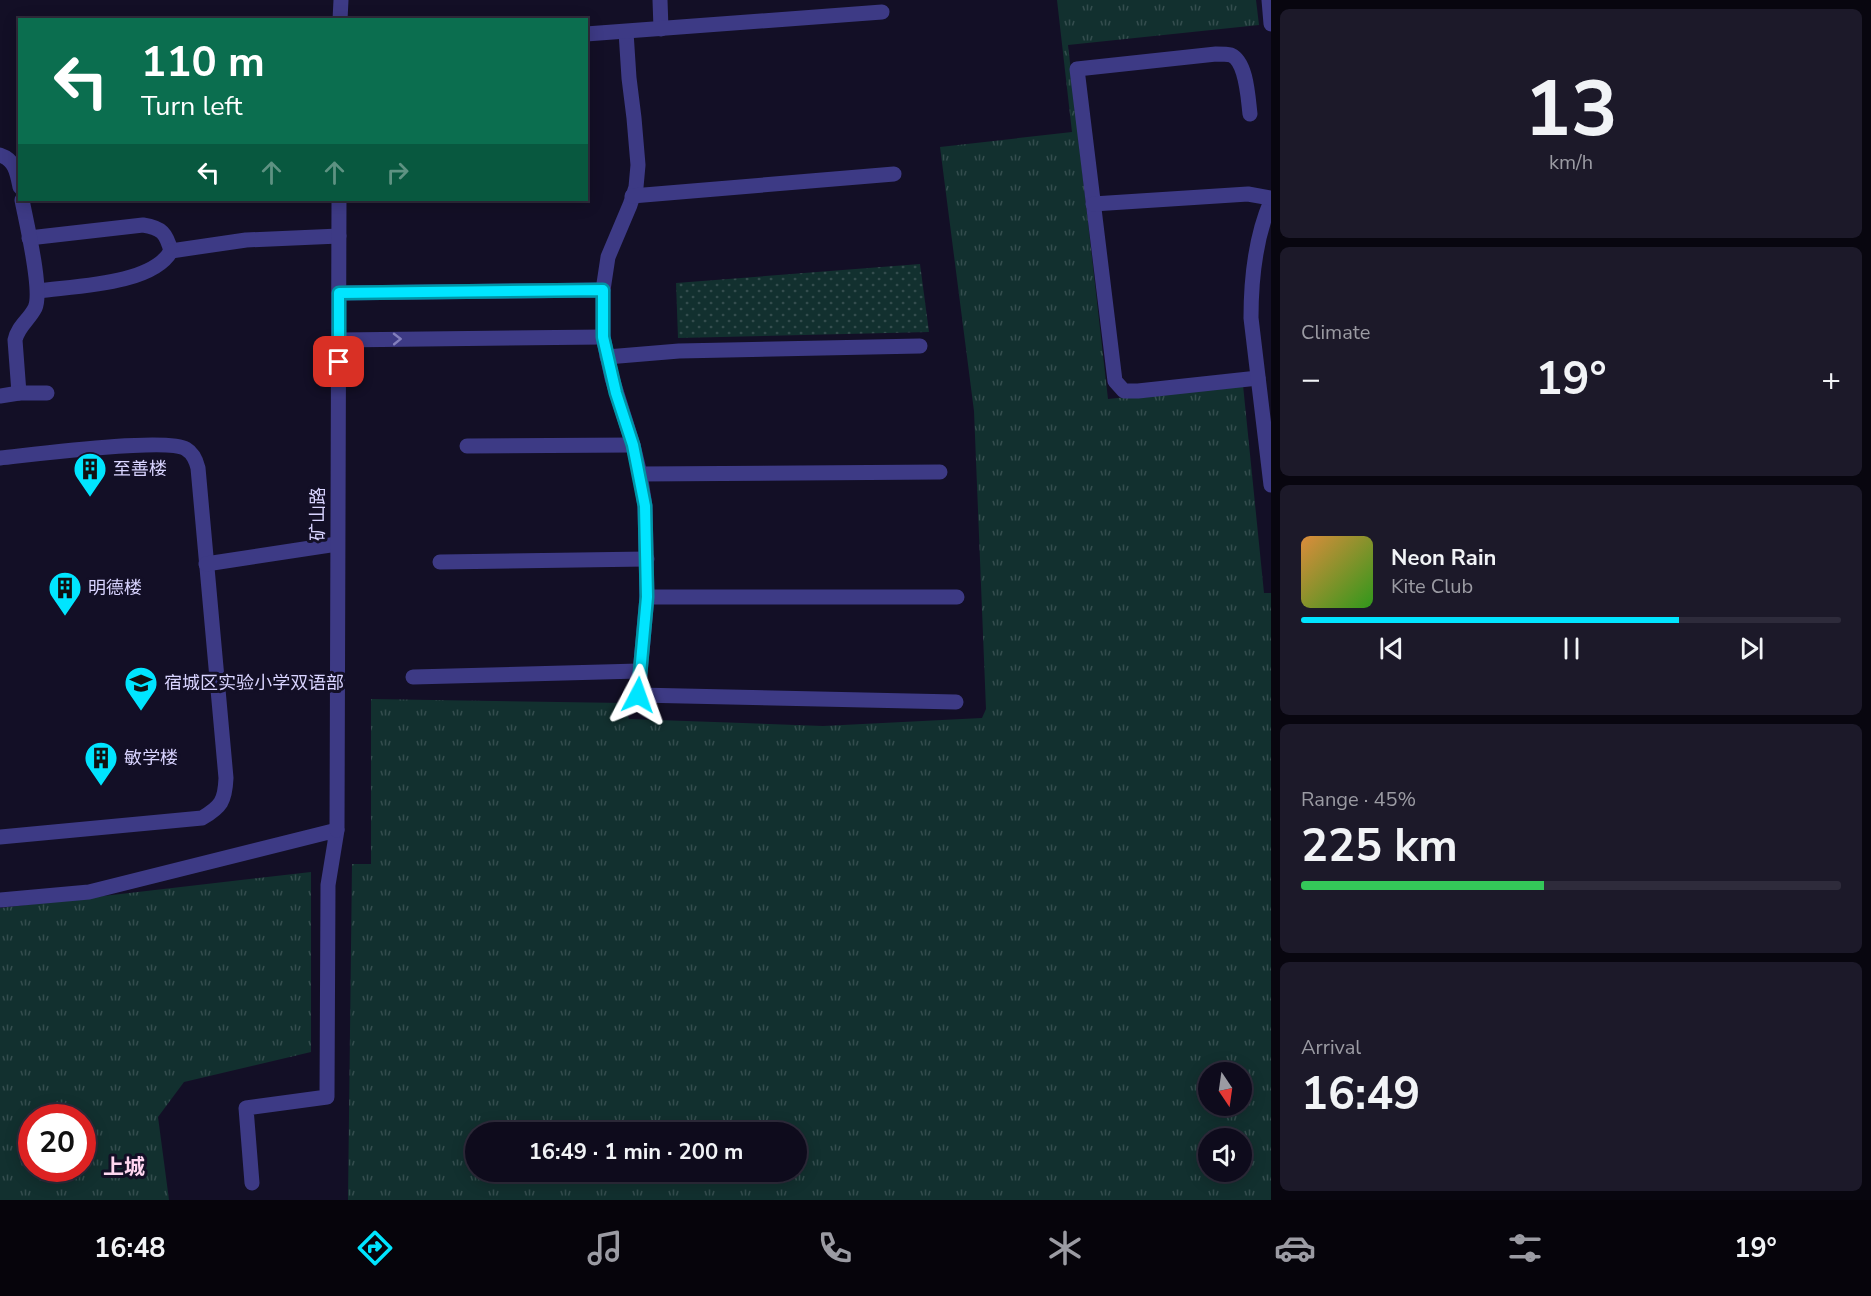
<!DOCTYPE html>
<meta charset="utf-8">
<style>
:root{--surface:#0e0b1c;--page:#1c1929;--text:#f1f3f6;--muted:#9b9ba3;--line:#2e2b3b;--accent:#00e5ff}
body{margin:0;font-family:"Nunito Sans","Noto Sans SC",sans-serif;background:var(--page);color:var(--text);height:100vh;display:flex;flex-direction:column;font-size:22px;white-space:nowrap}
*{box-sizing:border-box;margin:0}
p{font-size:20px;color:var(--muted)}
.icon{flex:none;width:33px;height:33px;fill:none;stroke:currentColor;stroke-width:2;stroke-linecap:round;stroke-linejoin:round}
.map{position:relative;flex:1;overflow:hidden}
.sheet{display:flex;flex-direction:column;gap:9px;padding:9px;background:#08060f;width:600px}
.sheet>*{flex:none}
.top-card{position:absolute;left:18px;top:18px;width:570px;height:183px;border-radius:0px;box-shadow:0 3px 15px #0003,0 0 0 2px var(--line);background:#0b6e4f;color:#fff;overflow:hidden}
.needle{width:39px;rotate:167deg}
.fabs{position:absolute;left:1198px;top:1062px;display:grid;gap:12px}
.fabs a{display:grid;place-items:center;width:54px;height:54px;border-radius:50%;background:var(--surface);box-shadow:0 3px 15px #0003,0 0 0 2px var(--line);font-size:30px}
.speed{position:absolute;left:18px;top:1104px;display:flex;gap:12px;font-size:30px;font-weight:700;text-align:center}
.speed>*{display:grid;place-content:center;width:78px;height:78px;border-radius:50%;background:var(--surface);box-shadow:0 3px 15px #0003,0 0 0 2px var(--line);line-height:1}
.speed .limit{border:9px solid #d22;background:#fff;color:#111}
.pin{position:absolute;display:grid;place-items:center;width:51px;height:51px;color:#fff;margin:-26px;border-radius:12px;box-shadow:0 3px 9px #0006}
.me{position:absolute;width:66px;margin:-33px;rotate:4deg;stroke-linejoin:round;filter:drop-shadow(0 0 4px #0008)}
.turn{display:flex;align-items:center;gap:21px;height:126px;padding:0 24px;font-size:27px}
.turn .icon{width:78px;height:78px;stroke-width:2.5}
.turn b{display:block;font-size:42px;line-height:51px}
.lanes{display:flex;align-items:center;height:57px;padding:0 24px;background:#0003;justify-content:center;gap:30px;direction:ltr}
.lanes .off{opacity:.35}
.big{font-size:45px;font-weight:700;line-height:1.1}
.sheet .widget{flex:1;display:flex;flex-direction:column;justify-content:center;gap:9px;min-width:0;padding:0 21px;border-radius:9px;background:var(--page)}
.sheet .dial{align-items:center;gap:0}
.dial b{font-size:78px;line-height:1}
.song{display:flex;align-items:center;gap:18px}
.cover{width:72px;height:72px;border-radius:9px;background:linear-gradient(135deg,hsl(30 70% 55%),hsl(110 70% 35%))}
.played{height:6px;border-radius:3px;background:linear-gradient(90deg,var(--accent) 70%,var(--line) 70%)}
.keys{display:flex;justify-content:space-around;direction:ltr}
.heat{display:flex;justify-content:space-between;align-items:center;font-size:33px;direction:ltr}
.charge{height:9px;border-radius:4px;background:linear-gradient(90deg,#34c759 45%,var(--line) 0)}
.trip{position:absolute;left:465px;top:1122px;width:342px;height:60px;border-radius:30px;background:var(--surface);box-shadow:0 3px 15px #0003,0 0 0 2px var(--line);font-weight:700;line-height:60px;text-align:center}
.tabs{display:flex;height:96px;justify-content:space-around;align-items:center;background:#06040b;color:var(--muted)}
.tabs .icon{width:42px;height:42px}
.tabs .current{color:var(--accent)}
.tabs b{font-size:27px;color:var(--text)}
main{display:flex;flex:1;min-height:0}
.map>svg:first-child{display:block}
.grass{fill:url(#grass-tufts);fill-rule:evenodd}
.park{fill:url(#park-dots)}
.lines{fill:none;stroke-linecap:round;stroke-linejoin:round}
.service{stroke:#3d3a85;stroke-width:15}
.tertiary{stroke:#3d3a85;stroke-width:15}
.oneway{stroke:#837fbc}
.route-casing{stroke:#0095a6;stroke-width:15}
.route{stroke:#00e5ff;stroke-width:10}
.labels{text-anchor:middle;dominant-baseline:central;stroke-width:6;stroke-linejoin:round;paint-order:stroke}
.poi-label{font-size:18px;fill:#d9d4ff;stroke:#130f26;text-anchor:start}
.street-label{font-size:18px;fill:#d9d4ff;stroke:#130f26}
.quarter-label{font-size:21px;font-weight:bold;fill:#ffd6f0;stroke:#130f26}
</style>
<main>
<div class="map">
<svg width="1271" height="1200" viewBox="0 0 1271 1200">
<defs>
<pattern id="grass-tufts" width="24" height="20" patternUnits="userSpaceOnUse" patternTransform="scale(1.5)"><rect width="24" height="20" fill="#12302f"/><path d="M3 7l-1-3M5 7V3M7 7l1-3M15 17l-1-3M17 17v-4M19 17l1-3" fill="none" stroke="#344d4e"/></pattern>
<pattern id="park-dots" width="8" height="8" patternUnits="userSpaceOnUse" patternTransform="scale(1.5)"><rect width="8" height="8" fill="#12302f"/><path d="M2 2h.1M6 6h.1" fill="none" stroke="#344d4e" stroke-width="1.8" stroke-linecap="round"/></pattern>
</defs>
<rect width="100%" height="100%" fill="#130f26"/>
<g class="grass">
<path d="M1057 0H1256L1259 25 1068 45 1108 399 1243 385 1264 593H1271V1200H348L352 864H371V699L624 703 629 719 823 726 982 718 986 709 974 411 940 147 1072 132ZM1209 1072H1242V1106H1209ZM476 1132H796V1172H476ZM1209 1138H1242V1172H1209Z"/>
<path d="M311 872V1052L184 1082 158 1117 169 1200H0V908ZM32 1118H82V1168H32Z"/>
</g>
<path class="park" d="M920 264 929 332 678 338 676 283Z"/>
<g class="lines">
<g class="service">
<path d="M660 0 661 29"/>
<path d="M1269 0 1271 24"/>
<path d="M626 32 629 78 634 118 638 165 636 187 630 205 608 257 603 290V337L612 378 633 445 640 474 645 506 647 597 638 695 956 702"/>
<path d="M586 34 882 12"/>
<path d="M1250 114C1248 99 1247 62 1231 55 1227 54 1220 54 1216 54L1077 69 1115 381 1124 391H1138L1258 378"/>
<path d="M0 155C15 160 17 172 20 187"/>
<path d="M632 196 894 174"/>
<path d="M1271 201C1255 238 1251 278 1251 318L1271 485"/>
<path d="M1093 204 1248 194 1271 198"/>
<path d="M29 238 143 225C162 228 166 233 171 251L246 240 339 236"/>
<path d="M38 291C73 286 152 285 171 251"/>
<path d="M339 293 603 290"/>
<path d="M339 340 603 337"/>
<path d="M607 357 679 351 920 346"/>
<path d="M19 393 15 340C18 326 29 320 35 308 43 291 26 221 22 200"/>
<path d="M0 396 19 393H47"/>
<path d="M467 446 633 445"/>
<path d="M0 458C30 455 167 437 186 449 193 453 196 460 198 468L226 778C225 801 221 807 202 818L0 837"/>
<path d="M640 474 940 472"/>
<path d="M440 562 647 559"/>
<path d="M206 564 337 544"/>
<path d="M647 597H957"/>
<path d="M413 677 639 671"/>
<path d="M0 900 89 892 337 830 328 885 327 1097 246 1108 252 1183"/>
</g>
<g class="tertiary">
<path d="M340 20 341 0"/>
<path d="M337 830 339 200"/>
</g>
</g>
<defs><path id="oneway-chevron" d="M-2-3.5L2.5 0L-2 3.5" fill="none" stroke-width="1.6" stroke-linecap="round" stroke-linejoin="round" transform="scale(1.5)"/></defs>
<use class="oneway" href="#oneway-chevron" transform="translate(397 339) rotate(-1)"/>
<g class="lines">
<g class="route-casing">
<path id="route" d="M339 362V293L603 290V337L616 393 633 445 645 506 647 597 638 695"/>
</g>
<use href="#route" class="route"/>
</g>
<defs>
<g id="building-pin" transform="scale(1.725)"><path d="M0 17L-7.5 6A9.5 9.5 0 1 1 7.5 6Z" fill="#00e5ff" stroke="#130f26"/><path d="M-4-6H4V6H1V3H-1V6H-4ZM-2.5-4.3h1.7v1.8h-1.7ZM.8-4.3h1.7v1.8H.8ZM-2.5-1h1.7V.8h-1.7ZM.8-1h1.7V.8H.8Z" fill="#111"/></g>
<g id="school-pin" transform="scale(1.725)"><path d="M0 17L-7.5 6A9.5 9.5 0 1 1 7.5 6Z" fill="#00e5ff" stroke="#130f26"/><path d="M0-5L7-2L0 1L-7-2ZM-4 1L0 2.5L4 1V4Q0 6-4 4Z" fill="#111"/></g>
</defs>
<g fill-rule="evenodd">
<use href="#building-pin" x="90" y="469"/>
<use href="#building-pin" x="65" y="588"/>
<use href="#school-pin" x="141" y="683"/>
<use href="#building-pin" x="101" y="758"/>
</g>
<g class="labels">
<g class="poi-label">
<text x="113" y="469">至善楼</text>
<text x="88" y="588">明德楼</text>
<text x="164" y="683">宿城区实验小学双语部</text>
<text x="124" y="758">敏学楼</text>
</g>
<g class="street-label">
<text transform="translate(318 514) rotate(-90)">矿山路</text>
</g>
<g class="quarter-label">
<text x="124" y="1167">上城</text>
</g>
</g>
</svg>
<div class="fabs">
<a><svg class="needle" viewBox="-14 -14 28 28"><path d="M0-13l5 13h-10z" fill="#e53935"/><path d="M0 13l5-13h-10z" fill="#9b9ba3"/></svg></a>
<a><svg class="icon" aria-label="sound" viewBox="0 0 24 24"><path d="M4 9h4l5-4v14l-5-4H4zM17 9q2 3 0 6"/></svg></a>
</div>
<div class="speed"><div class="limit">20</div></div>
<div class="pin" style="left:339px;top:362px;background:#d93025"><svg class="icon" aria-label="arrive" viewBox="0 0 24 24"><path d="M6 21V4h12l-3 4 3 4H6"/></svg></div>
<svg class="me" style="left:638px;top:695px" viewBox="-20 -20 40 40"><path d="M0-17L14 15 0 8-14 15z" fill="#00e5ff" stroke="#fff" stroke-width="4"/></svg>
<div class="trip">16:49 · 1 min · 200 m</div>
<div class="top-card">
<div class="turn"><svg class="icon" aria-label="left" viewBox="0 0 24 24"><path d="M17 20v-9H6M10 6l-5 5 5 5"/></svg><div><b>110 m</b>Turn left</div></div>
<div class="lanes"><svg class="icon" aria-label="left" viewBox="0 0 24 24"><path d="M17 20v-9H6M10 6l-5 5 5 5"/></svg><svg class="icon off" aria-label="ahead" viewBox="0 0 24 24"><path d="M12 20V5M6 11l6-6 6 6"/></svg><svg class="icon off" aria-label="ahead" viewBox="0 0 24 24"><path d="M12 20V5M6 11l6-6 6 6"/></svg><svg class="icon off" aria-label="right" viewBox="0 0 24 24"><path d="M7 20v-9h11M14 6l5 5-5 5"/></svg></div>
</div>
</div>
<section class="sheet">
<div class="widget dial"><b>13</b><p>km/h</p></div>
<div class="widget"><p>Climate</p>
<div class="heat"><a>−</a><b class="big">19°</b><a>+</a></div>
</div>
<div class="widget">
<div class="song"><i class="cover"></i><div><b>Neon Rain</b><p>Kite Club</p></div></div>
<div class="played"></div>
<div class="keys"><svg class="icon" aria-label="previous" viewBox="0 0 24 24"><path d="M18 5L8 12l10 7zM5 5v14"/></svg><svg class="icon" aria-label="pause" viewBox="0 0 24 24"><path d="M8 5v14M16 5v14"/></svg><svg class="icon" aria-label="next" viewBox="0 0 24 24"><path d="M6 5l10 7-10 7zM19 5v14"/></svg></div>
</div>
<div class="widget"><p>Range · 45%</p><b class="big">225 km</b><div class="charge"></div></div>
<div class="widget"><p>Arrival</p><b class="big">16:49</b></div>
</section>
</main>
<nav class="tabs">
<b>16:48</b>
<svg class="icon current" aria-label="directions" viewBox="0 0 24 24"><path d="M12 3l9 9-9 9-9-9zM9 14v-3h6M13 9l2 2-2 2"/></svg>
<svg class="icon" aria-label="music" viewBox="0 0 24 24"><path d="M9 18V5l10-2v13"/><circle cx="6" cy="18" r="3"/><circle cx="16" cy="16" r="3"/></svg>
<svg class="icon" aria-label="phone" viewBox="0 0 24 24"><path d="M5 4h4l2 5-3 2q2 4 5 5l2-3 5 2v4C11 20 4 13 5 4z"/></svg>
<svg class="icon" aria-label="climate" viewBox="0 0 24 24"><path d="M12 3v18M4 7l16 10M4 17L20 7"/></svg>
<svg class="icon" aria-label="car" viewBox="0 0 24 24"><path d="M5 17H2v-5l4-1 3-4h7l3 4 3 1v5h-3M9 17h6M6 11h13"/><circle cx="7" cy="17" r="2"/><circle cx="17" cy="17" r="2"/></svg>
<svg class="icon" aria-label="filters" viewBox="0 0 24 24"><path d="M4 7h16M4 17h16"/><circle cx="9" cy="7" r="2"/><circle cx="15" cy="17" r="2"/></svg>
<b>19°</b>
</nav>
